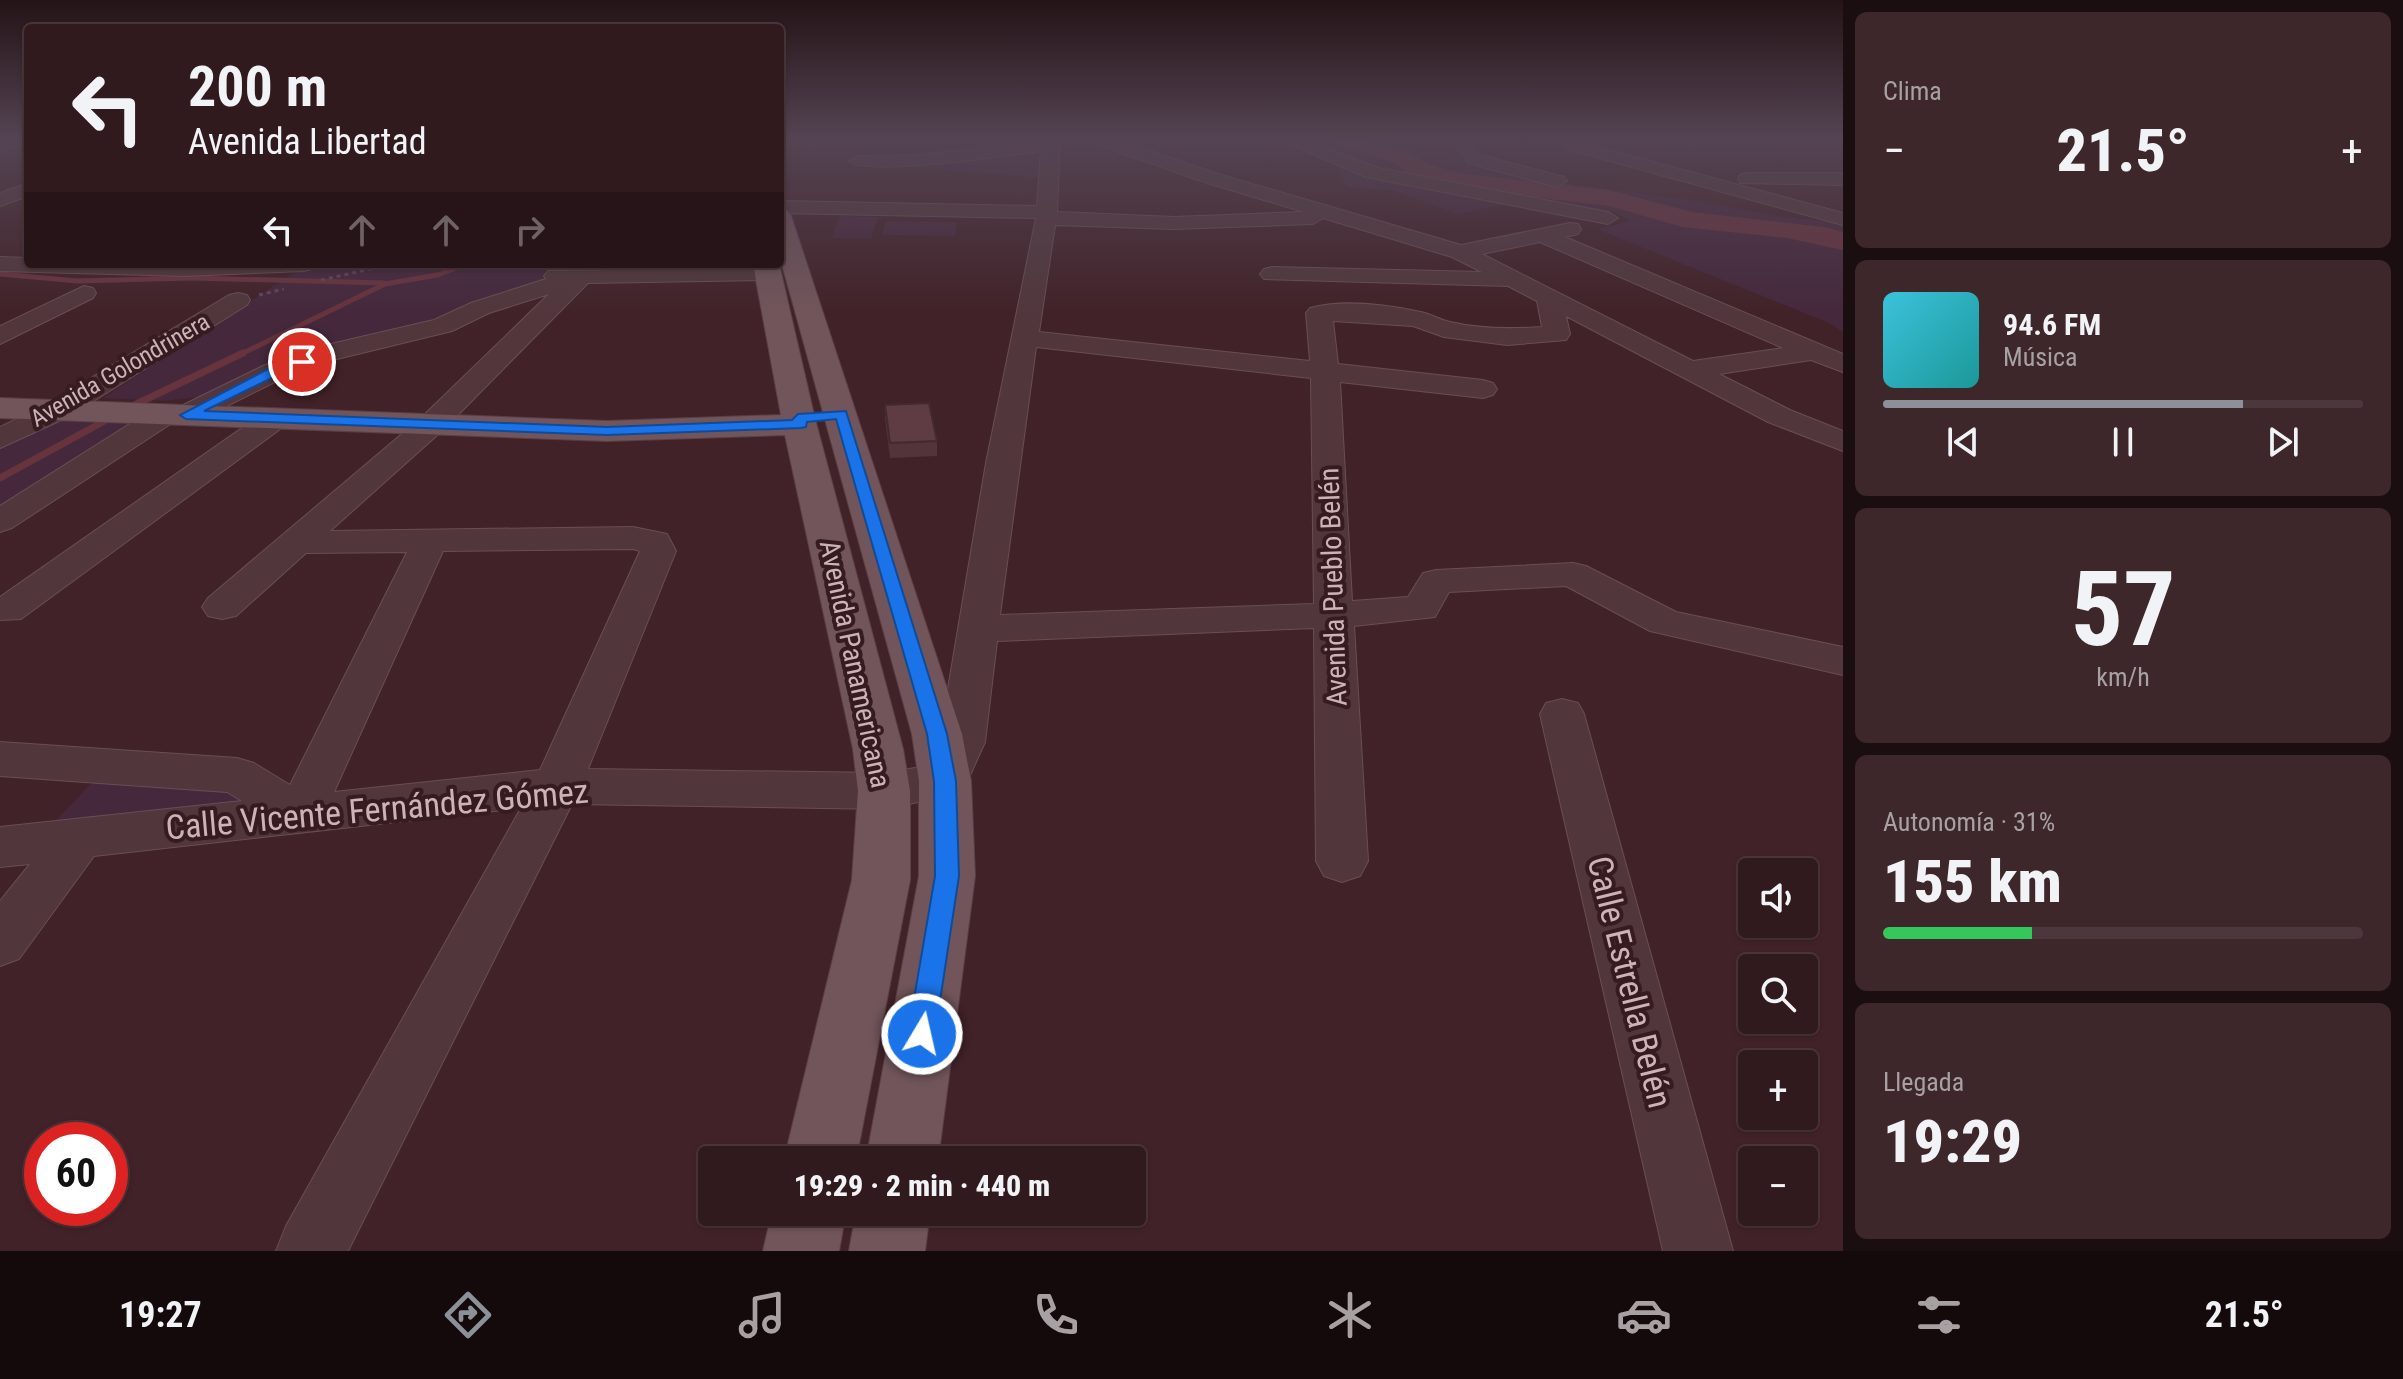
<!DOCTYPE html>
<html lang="es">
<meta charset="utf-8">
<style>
:root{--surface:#311a1e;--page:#3d272b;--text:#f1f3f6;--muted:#a8a1a4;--line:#4c383c;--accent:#8c9099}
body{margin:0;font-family:"Roboto Condensed",sans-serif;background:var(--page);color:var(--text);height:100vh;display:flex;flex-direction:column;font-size:30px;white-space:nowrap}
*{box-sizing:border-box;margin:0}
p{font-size:26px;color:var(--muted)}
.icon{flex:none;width:44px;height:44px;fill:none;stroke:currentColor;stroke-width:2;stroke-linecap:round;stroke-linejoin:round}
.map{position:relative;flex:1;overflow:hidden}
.panel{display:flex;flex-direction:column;gap:12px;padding:12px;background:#1b0e10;width:560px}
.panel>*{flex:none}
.banner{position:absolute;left:24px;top:24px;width:760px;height:244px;border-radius:8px;box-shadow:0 2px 6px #0004,0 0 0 2px var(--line);background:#311a1e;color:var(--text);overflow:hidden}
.controls{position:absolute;left:1738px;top:858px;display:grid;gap:16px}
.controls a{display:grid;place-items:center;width:80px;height:80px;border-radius:8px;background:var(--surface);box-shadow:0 2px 6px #0004,0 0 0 2px var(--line);font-size:40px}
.speed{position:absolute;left:24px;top:1122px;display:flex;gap:16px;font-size:40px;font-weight:700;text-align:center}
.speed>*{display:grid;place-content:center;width:104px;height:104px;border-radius:50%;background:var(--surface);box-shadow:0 2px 6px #0004,0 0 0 2px var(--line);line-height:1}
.speed .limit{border:12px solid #d22;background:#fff;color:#111}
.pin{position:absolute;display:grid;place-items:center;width:68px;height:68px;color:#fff;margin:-34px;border:4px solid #fff;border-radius:50%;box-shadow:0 2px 8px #0007}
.me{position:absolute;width:88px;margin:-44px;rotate:9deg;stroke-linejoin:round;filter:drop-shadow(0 0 6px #0008)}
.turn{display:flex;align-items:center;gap:28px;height:168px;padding:0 32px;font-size:36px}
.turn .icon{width:104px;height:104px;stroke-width:2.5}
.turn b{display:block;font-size:56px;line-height:68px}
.lanes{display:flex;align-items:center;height:76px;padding:0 32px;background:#0003;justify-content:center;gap:40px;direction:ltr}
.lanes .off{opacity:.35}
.big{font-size:60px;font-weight:800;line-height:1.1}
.panel .widget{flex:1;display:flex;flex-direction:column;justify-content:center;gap:12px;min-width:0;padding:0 28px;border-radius:12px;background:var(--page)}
.panel .dial{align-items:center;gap:0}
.dial b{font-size:104px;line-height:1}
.song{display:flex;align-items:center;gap:24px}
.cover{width:96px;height:96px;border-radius:12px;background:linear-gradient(135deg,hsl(190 70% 55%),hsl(180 70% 35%))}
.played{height:8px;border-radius:4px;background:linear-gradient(90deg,var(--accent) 75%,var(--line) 75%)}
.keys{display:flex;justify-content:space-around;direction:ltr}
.heat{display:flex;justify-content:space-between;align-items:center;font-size:44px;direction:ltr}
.charge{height:12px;border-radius:6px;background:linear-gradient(90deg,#34c759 31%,var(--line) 0)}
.trip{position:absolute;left:698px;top:1146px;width:448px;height:80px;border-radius:8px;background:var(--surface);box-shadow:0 2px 6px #0004,0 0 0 2px var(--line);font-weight:800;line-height:80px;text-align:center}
.tabs{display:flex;height:128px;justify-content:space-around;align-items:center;background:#140a0c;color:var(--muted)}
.tabs .icon{width:56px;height:56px}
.tabs .on{color:var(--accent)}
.tabs b{font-size:36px;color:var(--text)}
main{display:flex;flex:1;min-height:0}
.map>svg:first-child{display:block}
.medical{fill:#41362f}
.green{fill:#45283c}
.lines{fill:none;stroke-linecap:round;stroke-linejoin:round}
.stream-far1{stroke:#67333d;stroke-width:5}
.stream{stroke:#67333d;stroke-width:7}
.river{fill:#67333d;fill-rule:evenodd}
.minor-casing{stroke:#684f54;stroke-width:2}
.major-casing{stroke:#5a4045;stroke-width:2}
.path{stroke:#614557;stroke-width:3;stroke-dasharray:4 4;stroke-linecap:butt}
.minor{fill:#51373c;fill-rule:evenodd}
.major{fill:#71555a;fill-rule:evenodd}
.wall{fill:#52343a}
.building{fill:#5f3c43;stroke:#422a2f;stroke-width:2}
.route{fill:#1a73e8;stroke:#114b97;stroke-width:2}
.labels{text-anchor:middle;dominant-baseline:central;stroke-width:8;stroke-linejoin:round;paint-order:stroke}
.far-street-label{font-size:24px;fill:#cbb3b7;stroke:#361c21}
.street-label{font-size:28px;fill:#cbb3b7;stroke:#361c21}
.near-street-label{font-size:34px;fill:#cbb3b7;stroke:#361c21}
</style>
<main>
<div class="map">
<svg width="1843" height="1251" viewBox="0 0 1843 1251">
<rect width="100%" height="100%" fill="#412228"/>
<path class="medical" d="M805 138H858L856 142 780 151V141Z"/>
<g class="green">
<path d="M1299 138H1384L1421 152 1458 155 1468 163 1536 180 1698 201 1783 217 1843 222V332L1829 323 1597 229 1631 221 1614 212C1508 196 1395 188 1299 138Z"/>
<path d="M1041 150V178L864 163Z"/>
<path d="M1336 161 1514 202 1458 214 1394 191 1346 187Z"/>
<path d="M840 216 878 217 871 239 831 238Z"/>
<path d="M886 221 957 222 955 236 882 235Z"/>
<path d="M326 264H580L566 273 384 336 318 349 199 397 165 401 103 398 292 274Z"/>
<path d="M64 421 138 424 0 512V447L36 429Z"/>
<path d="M98 776 223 789 257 806 52 825Z"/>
</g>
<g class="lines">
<g class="stream-far1">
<path d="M0 274 77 281 192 278 384 283"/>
<path d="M239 355 385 284 437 275 468 264"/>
</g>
<g class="stream">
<path d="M126 409 243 353"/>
<path d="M0 478 110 418"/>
</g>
<path class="river" d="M1326 138H1360L1412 153 1424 162 1444 169 1466 174 1609 190 1692 212 1824 227 1843 232V250L1787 238 1682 227 1609 206 1466 189 1429 181 1407 173 1394 163 1329 143Z"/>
<g class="minor-casing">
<g id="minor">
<path d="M11 138H28V143L0 152V141Z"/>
<path d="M1043 138H1060L1057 212 1174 217 1304 212 1201 181 1091 142 1088 138H1112L1215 173 1461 245 1570 223 1578 224 1581 229 1578 234 1565 237 1843 354V372L1811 360 1719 374 1790 410 1843 431V451L1768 422 1566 316 1570 334 1566 340 1507 345 1444 337 1413 326 1333 321 1338 364 1483 380 1493 383 1497 389 1493 395 1483 398 1340 382 1352 601 1408 597 1423 573 1436 570 1573 563 1586 566 1676 612 1843 647V675L1650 631 1566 586 1449 592 1435 617 1354 626 1368 861 1360 876 1342 882 1324 876 1316 861 1314 628 997 641 985 742 962 793 884 809 572 804 348 1251H276L286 1226 521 808 94 856 19 959 0 966V901L30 864 0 867V827L242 801 227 792 0 776V742L237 758 254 763 290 785 407 552 306 553 236 616 222 619 208 616 202 607 208 598 422 417 549 294 489 313 452 331 337 359 285 377 197 421 186 424 175 421 12 528 0 532V506L155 408 166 405 177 408 265 365 318 347 434 320 471 303 546 279 544 276 548 271 776 268 780 273 776 278 768 280 588 283 444 429 330 531 633 527 667 534 676 551 588 769 884 773 928 766 939 742 986 463 1036 218 780 213V201L1037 206 1041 151C1012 155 865 177 849 161L858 156 918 155 1042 141ZM1323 218 1452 257 1482 272 1272 267 1264 269 1260 274 1264 279 1508 286 1537 301 1542 327C1512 329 1480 329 1450 322 1440 320 1431 314 1421 312 1388 305 1343 299 1310 308L1306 313 1310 361 1039 332 1055 225 1174 229 1313 224ZM1540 242 1783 348 1693 361 1482 254ZM1036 347 1311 378 1314 604 1000 615ZM633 549 640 551 540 770 334 792 443 551Z"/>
<path d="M1276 138H1299L1378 168 1608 212 1618 218 1608 224 1366 177Z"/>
<path d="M1451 138H1468L1480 155 1564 177 1567 181 1557 187 1468 163Z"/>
<path d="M1678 138H1696L1700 142 1691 147Z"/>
<path d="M1572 140 1843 213V225L1566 149 1563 145 1566 141Z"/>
<path d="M1747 173H1843V185L1740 183 1738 179 1740 175Z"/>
<path d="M28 183V196L0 206V193Z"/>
<path d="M0 257 28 258V264H315L312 269 304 271 185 276 0 271Z"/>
<path d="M84 286 93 288 96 293 93 298 0 344V326Z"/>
<path d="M238 293 247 295 250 300 247 305 68 417 0 448V427L46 405 229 295Z"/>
<path d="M276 409 287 412 291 418 287 424 21 619 0 620V597L265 412Z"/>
<path d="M1562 699 1578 703 1584 714 1733 1251H1663L1540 714 1546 703Z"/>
</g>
</g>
<g class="major-casing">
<g id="major">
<path d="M780 209 788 211 791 216 962 734 971 781 975 876 938 1160H866L919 876V781L912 734 780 257Z"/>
<path d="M753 264H779L815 419 903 749 910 791V880L856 1160H784L852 880 858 791 853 749 785 435 607 441 0 418V398L607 421 781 415Z"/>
<path d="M772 1212H846L839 1251H763Z"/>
<path d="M856 1212H930L925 1251H849Z"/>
</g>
</g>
<g class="path">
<path d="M321 280 393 264"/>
<path d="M259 295 284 289"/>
</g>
<use href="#minor" class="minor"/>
<use href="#major" class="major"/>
</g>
<path class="wall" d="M885 405 937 441V456L890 458 885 419Z"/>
<path class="building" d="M929 403 937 441 890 443 885 405Z"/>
<linearGradient id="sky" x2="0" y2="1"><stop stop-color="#241316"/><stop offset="0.44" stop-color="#544453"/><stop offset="1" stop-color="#544453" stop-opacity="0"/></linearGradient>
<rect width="1843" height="313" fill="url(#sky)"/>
<path class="route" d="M302 358 306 359V365L280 374 204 411 607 427 792 420 798 414 846 411 947 734 956 781 959 876 935 1034 931 1042 922 1046 912 1042 908 1034 935 876 934 781 927 734 836 419 807 422 806 427 801 428 607 435 186 419 180 415 270 368Z"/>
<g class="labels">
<g class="far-street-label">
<text transform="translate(120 370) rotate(-30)">Avenida Golondrinera</text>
</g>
<g class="street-label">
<text transform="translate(1333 587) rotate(-92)">Avenida Pueblo Belén</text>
<text transform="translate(855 664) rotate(78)">Avenida Panamericana</text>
</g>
<g class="near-street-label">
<text transform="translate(377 809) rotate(-5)">Calle Vicente Fernández Gómez</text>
<text transform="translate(1630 982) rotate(76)">Calle Estrella Belén</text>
</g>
</g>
</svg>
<div class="controls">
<a><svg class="icon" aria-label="sound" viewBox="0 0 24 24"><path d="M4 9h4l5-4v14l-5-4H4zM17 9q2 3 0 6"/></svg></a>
<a><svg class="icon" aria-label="search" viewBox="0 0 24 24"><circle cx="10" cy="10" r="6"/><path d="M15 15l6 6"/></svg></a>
<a>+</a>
<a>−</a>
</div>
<div class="speed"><div class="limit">60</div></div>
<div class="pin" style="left:302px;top:362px;background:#d93025"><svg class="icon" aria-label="arrive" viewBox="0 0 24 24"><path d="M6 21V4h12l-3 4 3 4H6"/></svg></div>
<svg class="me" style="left:922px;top:1034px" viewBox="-20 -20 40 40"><circle r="17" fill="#1a73e8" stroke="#fff" stroke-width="3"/><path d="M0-11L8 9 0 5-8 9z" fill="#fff"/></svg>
<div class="trip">19:29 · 2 min · 440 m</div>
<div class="banner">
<div class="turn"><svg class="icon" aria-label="left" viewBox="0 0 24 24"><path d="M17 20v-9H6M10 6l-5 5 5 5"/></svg><div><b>200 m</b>Avenida Libertad</div></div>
<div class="lanes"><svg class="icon" aria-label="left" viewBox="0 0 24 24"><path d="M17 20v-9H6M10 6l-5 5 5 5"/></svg><svg class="icon off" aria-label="ahead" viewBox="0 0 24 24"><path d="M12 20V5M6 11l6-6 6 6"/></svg><svg class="icon off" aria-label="ahead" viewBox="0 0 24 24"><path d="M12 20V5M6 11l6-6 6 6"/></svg><svg class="icon off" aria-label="right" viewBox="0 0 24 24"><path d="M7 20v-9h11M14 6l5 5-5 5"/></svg></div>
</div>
</div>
<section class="panel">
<div class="widget"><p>Clima</p>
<div class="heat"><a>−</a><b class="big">21.5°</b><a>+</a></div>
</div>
<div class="widget">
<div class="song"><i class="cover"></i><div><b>94.6 FM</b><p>Música</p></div></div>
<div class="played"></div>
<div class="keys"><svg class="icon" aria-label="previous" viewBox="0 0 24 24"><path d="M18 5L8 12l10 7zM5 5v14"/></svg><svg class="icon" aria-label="pause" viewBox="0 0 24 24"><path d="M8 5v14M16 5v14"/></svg><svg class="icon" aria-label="next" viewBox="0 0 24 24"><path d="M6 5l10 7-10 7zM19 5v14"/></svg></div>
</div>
<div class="widget dial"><b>57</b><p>km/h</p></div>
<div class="widget"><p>Autonomía · 31%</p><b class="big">155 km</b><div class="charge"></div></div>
<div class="widget"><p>Llegada</p><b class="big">19:29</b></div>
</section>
</main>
<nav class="tabs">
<b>19:27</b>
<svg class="icon on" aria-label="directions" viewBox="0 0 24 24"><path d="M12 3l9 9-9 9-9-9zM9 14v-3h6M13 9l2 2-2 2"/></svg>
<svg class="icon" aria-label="music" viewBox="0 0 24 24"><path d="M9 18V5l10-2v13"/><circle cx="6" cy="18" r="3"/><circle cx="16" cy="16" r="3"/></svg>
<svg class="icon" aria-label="phone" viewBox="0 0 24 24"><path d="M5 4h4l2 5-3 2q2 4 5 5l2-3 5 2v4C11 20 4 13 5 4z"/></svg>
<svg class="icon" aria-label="climate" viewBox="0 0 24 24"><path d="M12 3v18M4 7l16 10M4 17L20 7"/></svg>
<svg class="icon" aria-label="car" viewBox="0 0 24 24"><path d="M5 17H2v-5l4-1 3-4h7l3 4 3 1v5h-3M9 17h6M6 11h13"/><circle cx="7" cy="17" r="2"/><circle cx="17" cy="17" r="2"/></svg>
<svg class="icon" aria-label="filters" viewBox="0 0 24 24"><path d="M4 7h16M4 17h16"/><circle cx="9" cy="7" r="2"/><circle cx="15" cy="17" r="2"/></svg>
<b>21.5°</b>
</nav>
